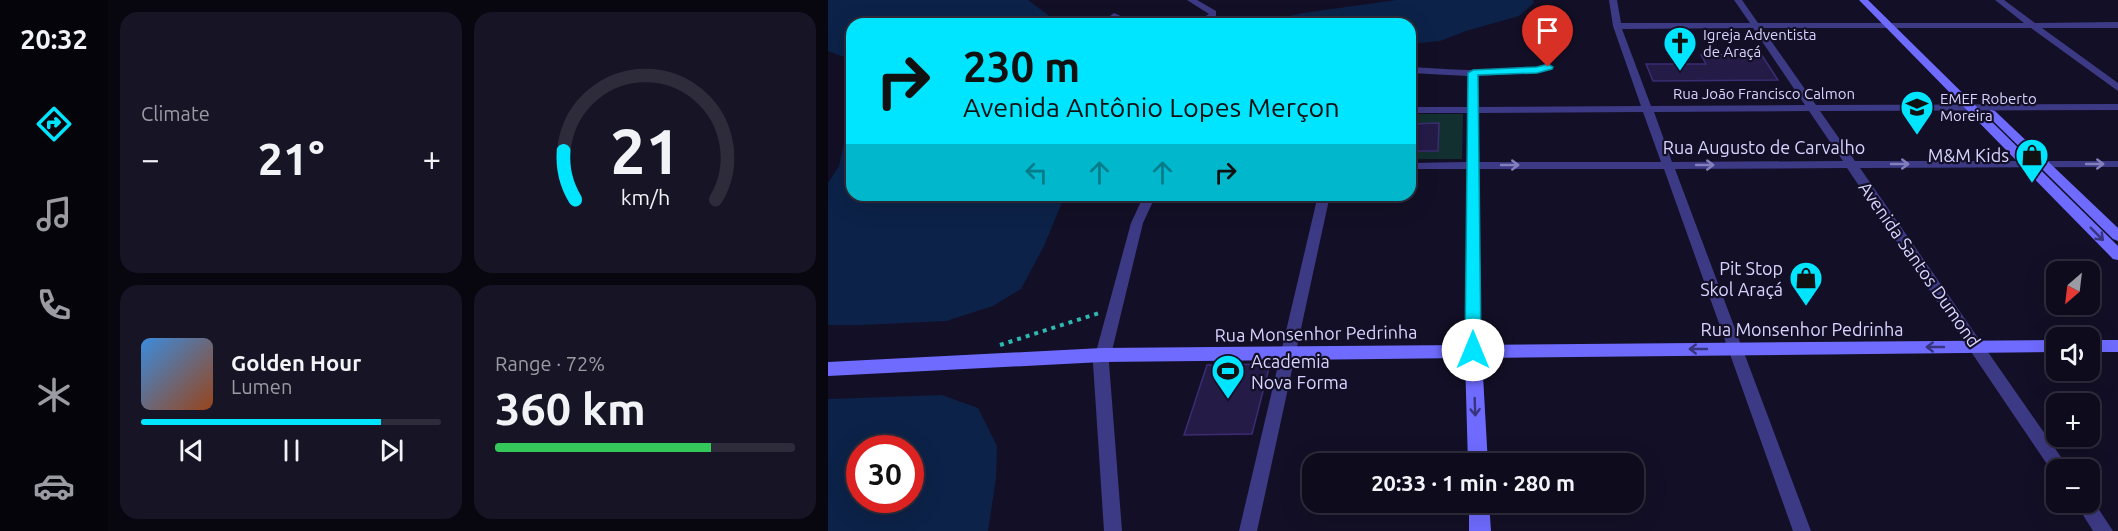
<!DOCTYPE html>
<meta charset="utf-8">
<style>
:root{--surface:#0e0b1c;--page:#171425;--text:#f1f3f6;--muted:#9b9ba3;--line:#2e2b3b;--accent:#00e5ff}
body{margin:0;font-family:Ubuntu,sans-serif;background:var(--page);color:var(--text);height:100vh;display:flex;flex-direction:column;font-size:22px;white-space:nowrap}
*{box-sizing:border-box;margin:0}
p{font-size:20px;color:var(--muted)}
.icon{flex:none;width:33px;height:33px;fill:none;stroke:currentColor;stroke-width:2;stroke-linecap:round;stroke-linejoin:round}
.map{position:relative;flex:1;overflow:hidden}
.side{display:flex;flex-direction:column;gap:12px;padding:12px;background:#08060f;width:720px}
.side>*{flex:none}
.guide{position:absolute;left:18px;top:18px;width:570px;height:183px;border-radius:18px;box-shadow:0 6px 24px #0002,0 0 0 2px var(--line);background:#00e5ff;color:#111;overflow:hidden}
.needle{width:39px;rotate:208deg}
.controls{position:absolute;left:1218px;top:261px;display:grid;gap:12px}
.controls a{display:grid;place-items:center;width:54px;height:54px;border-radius:12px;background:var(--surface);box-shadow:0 6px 24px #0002,0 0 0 2px var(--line);font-size:30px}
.speed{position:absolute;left:18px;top:435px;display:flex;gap:12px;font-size:30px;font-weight:700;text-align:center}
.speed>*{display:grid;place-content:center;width:78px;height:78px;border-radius:50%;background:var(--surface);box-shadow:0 6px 24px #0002,0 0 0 2px var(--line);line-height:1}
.speed .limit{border:9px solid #d22;background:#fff;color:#111}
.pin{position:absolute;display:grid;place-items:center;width:51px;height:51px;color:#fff;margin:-62px -26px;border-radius:50% 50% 50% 0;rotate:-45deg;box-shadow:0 0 6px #0007}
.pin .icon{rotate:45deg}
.me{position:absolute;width:66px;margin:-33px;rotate:0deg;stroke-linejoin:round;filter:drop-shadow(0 0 4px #0008)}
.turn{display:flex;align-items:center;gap:21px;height:126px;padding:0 18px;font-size:27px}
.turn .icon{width:78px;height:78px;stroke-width:2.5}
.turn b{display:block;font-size:42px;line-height:51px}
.lanes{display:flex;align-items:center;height:57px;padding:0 18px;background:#0003;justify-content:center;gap:30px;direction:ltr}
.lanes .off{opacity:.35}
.big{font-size:45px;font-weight:700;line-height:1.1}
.side .widget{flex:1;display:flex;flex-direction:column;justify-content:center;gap:9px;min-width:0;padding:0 21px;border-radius:18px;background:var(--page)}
.side .dial{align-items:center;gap:0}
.dial svg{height:156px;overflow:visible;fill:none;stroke:var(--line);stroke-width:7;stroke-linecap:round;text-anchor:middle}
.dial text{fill:var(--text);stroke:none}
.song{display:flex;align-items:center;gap:18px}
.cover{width:72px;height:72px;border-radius:9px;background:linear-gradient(135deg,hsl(210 70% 55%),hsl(20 70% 35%))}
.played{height:6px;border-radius:3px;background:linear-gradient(90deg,var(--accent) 80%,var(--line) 80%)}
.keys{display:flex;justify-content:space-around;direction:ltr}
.heat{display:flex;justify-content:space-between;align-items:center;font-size:33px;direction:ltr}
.charge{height:9px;border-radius:4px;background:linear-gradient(90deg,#34c759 72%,var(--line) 0)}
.side .tiles{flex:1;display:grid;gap:12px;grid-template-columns:repeat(2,1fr)}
.trip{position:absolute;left:474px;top:453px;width:342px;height:60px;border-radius:18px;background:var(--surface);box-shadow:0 6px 24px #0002,0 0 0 2px var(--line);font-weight:700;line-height:60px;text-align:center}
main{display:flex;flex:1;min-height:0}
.menu{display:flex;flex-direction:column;width:108px;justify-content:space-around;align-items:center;background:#06040b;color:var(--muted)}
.menu .icon{width:42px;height:42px}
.menu .on{color:var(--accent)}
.menu b{font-size:27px;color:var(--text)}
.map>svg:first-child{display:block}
.green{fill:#12302f}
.water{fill:#0c2248;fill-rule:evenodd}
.building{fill:#241b47;stroke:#3b2d73;stroke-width:1.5}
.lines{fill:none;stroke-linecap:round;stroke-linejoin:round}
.path{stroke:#2fb8b0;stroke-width:4;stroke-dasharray:4 5;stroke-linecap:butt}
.street{fill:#3d3a85;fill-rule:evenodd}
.secondary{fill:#6f6bff;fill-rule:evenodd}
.oneway{stroke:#837fbc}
.oneway2{stroke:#38347d}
.route{fill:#00e5ff;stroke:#0095a6;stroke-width:1.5}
.labels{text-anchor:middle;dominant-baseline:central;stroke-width:4.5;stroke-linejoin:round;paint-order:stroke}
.far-poi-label{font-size:15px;fill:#d9d4ff;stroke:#130f26;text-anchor:start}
.far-street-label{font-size:15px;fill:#d9d4ff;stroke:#130f26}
.street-label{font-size:18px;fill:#d9d4ff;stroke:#130f26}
.poi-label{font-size:18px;fill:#d9d4ff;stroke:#130f26;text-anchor:end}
</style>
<main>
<nav class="menu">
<b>20:32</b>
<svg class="icon on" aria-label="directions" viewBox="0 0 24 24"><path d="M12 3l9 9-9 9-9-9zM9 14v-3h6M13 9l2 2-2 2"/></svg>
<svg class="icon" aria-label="music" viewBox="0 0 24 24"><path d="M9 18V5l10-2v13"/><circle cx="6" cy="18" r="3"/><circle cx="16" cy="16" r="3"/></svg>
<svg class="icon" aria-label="phone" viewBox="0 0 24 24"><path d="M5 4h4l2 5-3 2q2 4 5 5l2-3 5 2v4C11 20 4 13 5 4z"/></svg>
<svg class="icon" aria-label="climate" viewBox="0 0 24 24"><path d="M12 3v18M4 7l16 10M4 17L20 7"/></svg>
<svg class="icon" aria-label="car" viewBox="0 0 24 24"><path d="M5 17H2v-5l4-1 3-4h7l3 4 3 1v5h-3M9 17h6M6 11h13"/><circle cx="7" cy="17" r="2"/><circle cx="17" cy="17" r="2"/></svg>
</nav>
<section class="side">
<div class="tiles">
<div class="widget"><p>Climate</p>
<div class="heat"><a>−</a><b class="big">21°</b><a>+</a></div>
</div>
<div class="widget dial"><svg viewBox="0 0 100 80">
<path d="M14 69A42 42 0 1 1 86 69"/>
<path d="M14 69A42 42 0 0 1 8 44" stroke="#00e5ff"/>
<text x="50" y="56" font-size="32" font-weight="700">21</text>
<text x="50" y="72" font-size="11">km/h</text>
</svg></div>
<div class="widget">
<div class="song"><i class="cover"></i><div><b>Golden Hour</b><p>Lumen</p></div></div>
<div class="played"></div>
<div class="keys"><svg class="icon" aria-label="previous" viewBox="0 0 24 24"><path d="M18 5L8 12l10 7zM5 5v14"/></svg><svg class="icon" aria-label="pause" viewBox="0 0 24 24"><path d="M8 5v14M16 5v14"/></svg><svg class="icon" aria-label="next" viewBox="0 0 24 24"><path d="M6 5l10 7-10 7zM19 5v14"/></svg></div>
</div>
<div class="widget"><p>Range · 72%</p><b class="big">360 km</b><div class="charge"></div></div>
</div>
</section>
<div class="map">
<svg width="1290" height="531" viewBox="0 0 1290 531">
<rect width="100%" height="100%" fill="#130f26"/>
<path class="green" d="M582 114H635L634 159H582Z"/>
<g class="water">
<path d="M0 0H200L232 24H24V63L19 58 0 51Z"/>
<path d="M568 0H705L706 3 691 16 638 31 612 41 582 44V24H427L475 13Z"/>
<path d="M24 127V195H237L216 246 193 289 165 306 118 321 34 325H0V183L11 166 17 138Z"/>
<path d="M114 395 150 408 169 446 168 478 160 531H0V399ZM32 448H82V500H32Z"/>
</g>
<g class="building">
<path d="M933 54 950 80 825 81 818 64H878L873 55Z"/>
<path d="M611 123 610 151H582V124Z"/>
<path d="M442 364 424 434 356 435 379 365Z"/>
</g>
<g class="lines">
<path class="path" d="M172 345 271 313"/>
<g class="street">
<path d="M359 0H369L388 11V16L375 24H355L373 19 381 14Z"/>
<path d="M781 0H789L793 23H922L906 0H914L930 23H1196L1167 0H1176L1207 23 1290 22V28H1214L1290 83V91L1203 28H934L988 105 1290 104V110L992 111 1027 161H1290V167L1032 168 1242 470H1228V476H1227L1019 168 847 169 983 531H965L836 169H651L653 350 650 354 645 356 640 354 637 350 639 169H582V163L639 162 640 113H582V107H640V76L582 73V67C627 69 676 75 720 64L725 67 709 73 650 76V107L813 106 785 26ZM925 28 977 105 823 106 794 29ZM981 111 1015 161 844 162 826 112ZM815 112 833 162H651L650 113Z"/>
<path d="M286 13 306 22 307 24H296L283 18 282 16Z"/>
<path d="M316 195H328L315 223 281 363 294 531H276L265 363 303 223Z"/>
<path d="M490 195H502L429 531H411Z"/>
<path d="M1262 496 1285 531H1265L1247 502H1262Z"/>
</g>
<g class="secondary">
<path d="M1031 0H1040L1290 246V260L1285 259Z"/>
<path d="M1163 110 1167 111 1290 228V241L1285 239 1159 115 1157 113Z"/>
<path d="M1228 340V352L654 358 660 464H640L637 358 274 362 0 376V362L274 348Z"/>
<rect x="1262" y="340" width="28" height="12"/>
<path d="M641 502H661L663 531H641Z"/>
</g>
</g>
<defs><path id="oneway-shaft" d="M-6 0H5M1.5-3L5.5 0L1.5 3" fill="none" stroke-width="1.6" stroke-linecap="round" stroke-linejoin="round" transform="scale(1.5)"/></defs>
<g class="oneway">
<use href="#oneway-shaft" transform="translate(1072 164)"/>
<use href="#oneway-shaft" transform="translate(1267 164)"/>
<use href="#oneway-shaft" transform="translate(682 165)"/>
<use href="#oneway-shaft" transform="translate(877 165)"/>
</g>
<g class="oneway2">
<use href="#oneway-shaft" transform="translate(1269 234) rotate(45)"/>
<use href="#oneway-shaft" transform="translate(1107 347) rotate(180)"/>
<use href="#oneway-shaft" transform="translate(870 349) rotate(180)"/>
<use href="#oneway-shaft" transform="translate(647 407) rotate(88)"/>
</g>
<path class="route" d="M720 64 725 67 724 69 709 73 650 75 653 350 651 354H640L637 350 640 73 645 70 709 67Z"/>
<defs>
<g id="church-pin" transform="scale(1.725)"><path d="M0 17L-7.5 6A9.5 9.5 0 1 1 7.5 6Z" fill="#00e5ff" stroke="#130f26"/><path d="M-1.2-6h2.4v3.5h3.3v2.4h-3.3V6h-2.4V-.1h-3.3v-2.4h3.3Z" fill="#111"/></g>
<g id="school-pin" transform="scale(1.725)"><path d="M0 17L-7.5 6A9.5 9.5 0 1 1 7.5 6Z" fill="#00e5ff" stroke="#130f26"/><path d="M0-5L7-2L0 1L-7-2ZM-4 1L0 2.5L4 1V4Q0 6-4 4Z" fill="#111"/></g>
<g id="shop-pin" transform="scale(1.725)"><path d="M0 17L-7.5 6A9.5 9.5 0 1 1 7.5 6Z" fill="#00e5ff" stroke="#130f26"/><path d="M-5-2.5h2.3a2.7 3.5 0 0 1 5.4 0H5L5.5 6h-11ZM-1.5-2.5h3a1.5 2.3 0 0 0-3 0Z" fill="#111"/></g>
<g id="stadium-pin" transform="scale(1.725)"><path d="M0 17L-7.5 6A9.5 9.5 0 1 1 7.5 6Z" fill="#00e5ff" stroke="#130f26"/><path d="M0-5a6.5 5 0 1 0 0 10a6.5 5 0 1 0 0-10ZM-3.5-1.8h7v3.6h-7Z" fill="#111"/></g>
</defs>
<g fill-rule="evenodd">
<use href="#church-pin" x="852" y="43"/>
<use href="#school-pin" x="1089" y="107"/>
<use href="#shop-pin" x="1204" y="155"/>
<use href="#shop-pin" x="978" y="278"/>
<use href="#stadium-pin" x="400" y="371"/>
</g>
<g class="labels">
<g class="far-poi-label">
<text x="875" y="34">Igreja Adventista<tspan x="875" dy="17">de Araçá</tspan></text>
<text x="1112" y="98">EMEF Roberto<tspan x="1112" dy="17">Moreira</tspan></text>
</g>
<g class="far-street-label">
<text x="936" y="93">Rua João Francisco Calmon</text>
</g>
<g class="street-label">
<text x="936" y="147">Rua Augusto de Carvalho</text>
<text transform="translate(1092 264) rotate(55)">Avenida Santos Dumond</text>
<text x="974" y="329">Rua Monsenhor Pedrinha</text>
<text transform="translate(488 333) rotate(-1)">Rua Monsenhor Pedrinha</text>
</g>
<g class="poi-label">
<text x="1181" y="155">M&amp;M Kids</text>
<text x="955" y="268">Pit Stop<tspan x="955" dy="21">Skol Araçá</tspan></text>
<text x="423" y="361" text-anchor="start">Academia<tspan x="423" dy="21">Nova Forma</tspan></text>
</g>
</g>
</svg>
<div class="controls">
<a><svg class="needle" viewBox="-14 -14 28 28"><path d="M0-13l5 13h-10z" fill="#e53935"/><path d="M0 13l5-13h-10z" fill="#9b9ba3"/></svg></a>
<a><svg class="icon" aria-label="sound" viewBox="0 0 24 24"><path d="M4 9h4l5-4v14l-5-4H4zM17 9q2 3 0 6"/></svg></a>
<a>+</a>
<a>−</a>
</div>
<div class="speed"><div class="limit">30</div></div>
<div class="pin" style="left:720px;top:67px;background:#d93025"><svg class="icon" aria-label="arrive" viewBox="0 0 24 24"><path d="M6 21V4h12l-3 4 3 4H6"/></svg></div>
<svg class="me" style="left:645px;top:350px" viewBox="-20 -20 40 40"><circle r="19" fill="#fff"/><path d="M0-13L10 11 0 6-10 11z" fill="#00e5ff"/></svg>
<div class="trip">20:33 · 1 min · 280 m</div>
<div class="guide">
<div class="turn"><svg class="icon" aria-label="right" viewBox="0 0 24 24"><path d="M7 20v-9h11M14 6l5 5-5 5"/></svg><div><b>230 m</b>Avenida Antônio Lopes Merçon</div></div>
<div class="lanes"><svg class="icon off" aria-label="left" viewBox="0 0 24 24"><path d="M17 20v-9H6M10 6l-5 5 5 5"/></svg><svg class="icon off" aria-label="ahead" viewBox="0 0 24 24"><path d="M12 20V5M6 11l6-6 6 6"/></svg><svg class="icon off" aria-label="ahead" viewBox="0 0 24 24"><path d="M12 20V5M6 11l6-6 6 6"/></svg><svg class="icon" aria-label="right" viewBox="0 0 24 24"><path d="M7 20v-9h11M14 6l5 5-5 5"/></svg></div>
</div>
</div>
</main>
